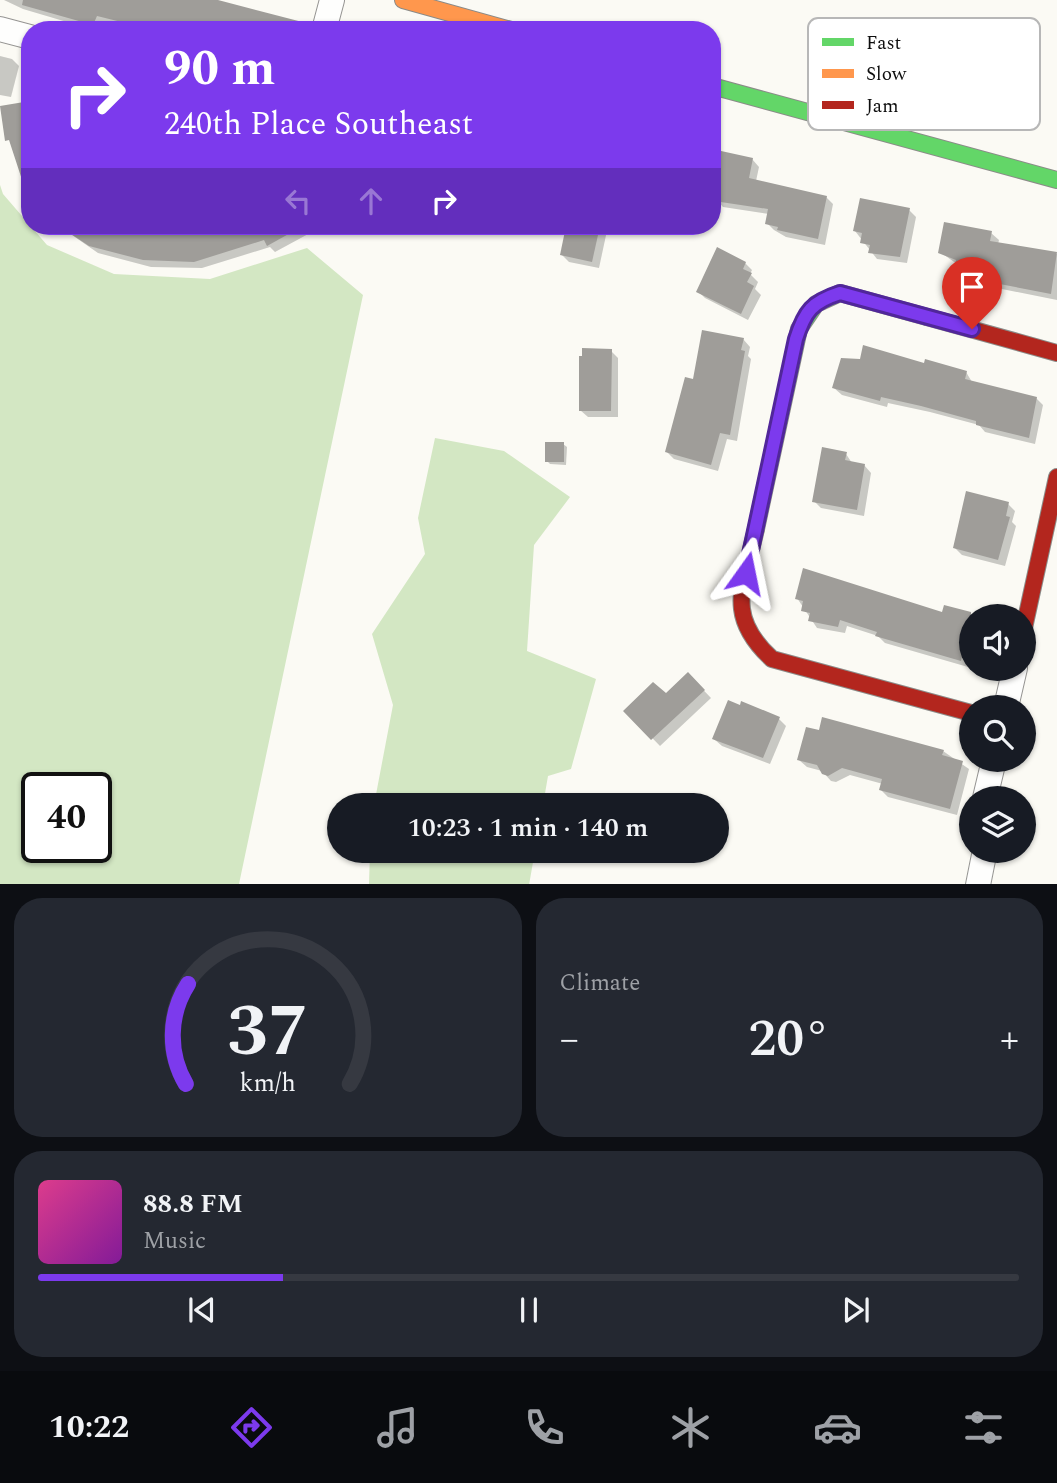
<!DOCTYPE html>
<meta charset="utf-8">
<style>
:root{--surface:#171b24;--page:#242831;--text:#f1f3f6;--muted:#9ea1a6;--line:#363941;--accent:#7c3aed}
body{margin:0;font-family:Spectral,serif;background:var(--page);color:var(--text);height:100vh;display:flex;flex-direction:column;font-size:26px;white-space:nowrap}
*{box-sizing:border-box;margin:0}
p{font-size:23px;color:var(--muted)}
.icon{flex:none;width:38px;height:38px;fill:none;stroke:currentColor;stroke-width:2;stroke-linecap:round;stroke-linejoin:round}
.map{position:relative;height:884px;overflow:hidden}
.drawer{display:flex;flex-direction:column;gap:14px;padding:14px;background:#0d0f14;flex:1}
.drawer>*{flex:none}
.hud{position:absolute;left:21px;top:21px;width:700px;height:214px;border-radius:28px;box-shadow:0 2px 5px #0004;background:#7c3aed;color:#fff;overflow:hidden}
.tools{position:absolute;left:959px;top:604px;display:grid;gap:14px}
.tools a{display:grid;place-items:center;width:77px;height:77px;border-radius:50%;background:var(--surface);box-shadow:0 2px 5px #0004;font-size:35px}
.speed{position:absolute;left:21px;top:772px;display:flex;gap:14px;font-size:35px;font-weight:700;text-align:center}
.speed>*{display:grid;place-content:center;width:91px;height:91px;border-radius:50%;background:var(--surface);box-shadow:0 2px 5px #0004;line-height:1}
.speed .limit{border:4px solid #111;border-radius:10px;background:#fff;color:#111}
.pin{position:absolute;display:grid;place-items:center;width:60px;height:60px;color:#fff;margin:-72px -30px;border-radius:50% 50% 50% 0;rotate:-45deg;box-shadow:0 0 7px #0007}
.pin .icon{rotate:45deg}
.me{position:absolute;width:77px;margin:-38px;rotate:12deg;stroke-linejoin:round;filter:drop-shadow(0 0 5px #0008)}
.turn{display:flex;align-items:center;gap:24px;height:147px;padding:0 28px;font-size:32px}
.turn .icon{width:91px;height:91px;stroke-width:2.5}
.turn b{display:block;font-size:49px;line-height:60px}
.lanes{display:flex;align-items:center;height:66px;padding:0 28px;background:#0003;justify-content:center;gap:35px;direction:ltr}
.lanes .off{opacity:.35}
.big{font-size:52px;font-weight:600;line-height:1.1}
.drawer .tile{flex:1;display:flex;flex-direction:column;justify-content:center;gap:10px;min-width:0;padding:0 24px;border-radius:28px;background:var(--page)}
.drawer .dial{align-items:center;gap:0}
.dial svg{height:182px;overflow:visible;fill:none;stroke:var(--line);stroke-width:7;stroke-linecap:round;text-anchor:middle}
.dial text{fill:var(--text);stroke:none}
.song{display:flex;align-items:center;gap:21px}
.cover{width:84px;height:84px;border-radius:10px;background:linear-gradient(135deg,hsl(330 70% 55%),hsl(290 70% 35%))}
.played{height:7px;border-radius:4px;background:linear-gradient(90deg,var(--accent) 25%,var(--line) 25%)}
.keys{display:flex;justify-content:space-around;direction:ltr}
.heat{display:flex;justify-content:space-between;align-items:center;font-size:38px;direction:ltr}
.drawer .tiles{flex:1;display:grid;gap:14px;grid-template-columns:1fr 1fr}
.tile:last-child{grid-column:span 2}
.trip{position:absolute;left:327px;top:793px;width:402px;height:70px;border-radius:35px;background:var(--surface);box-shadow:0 2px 5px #0004;font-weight:600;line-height:70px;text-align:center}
.tabs{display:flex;height:112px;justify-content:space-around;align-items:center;background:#090b0e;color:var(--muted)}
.tabs .icon{width:49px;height:49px}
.tabs .active{color:var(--accent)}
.tabs b{font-size:32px;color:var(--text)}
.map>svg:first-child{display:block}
.forest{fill:#d3e7c3;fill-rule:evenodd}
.shadow{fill:#0003}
.building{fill:#9f9d99}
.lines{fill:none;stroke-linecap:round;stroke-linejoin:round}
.street-casing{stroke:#959492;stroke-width:26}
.fast-casing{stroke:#8b8b88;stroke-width:18}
.slow-casing{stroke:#8b8b88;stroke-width:18}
.jam-casing{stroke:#8b8b88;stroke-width:18}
.street{stroke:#fefefd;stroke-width:24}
.fast{stroke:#63d668;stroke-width:16}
.slow{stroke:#ff974d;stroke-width:16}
.jam{stroke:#b3261e;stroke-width:16}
.route-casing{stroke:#51269a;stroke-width:18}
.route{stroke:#7c3aed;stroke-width:12}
.key{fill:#fff;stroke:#b7b7b7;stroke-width:2}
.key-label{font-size:19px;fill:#0e0e0e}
</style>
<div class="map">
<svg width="1057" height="885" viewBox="0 0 1057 885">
<rect width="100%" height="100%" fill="#fbfaf4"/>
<g class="forest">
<path d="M0 185 3 194 47 245 114 274 210 279 307 248 363 295 239 884H0ZM37 788H96V847H37Z"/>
<path d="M435 438 504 451 570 497 534 545 527 651 596 679 571 769 548 776 543 805H374L393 705 372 634 425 554 418 518Z"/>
<path d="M370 851V850L535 851 529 885 369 884Z"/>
</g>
<g class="shadow">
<path d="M4 0H206L309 30H135L104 22 101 30H94L23 9Z"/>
<path d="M0 56 12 59 19 66 11 97 0 95Z"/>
<path d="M712 151 752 159 759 167 756 181 826 197 833 204 825 245 786 237 774 230 767 223 769 214 723 207 712 195Z"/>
<path d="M909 210 916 217 907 263 877 259 855 231Z"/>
<path d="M59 226H323L275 252 270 247 202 268 151 267 98 253Z"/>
<path d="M568 226H608L599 268 569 262 562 255Z"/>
<path d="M991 233 999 240 998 244 1057 254V300L962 281 955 274 957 264 940 252Z"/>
<path d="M745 263 752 270 750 274 758 282 755 289 761 295 748 320 705 298 698 291Z"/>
<path d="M743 339 750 347 748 356 751 359 737 441 727 439 718 471 674 459 667 452 694 381Z"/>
<path d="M611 351 618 358V417H588L580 410Z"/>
<path d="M925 365 966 372 972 382 1036 398 1043 405 1035 444 985 432 979 425 930 412 888 403 887 407 842 395 834 388Z"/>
<path d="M563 444 567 447 566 465 550 464 547 461Z"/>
<path d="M846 454 852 463 864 465 871 473 864 516 821 508 814 501Z"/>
<path d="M1008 504 1015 511 1012 522 1016 526 1005 566 962 555 955 548Z"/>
<path d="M797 598 943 614 945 607 978 616H971V657L968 667 885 643 878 636 847 626 845 633 817 628Z"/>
<path d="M688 674 711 698 660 746 626 711 666 696Z"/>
<path d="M779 719 786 726 770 764 722 746 714 739Z"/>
<path d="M943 751 969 769 957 815 888 797 881 790 883 784 850 775 836 782 831 781 822 771 807 767 799 760Z"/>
</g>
<g class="building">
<path d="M23 0H218L310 24V30H154L97 16 93 25 22 5Z"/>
<path d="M30 101V192H26L9 140 5 141 0 106Z"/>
<path d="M712 149 753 158 749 178 827 196 818 239 777 230 778 227 765 224 768 209 714 201Z"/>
<path d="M860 198 910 208 900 257 868 253 870 245 860 243 862 233 853 231Z"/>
<path d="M944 222 992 231 990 241 1057 252 1051 294 953 275 956 260 938 253Z"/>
<path d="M59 226H303L267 246 264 240 194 262 143 260 89 246Z"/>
<path d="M566 226H600L592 262 560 255Z"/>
<path d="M717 247 746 262 743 269 752 273 747 282 754 286 741 314 696 292Z"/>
<path d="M702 330 744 338 741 350 745 351 730 435 720 433 711 465 665 452 685 377 693 379Z"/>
<path d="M863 345 924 363 925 359 967 371 965 379 1037 397 1029 438 976 425V421L921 406 881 397 880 401 832 388 841 358 860 359Z"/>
<path d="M582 348 612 349 611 411H579V356H582Z"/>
<rect x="545" y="442" width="19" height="20"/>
<path d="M822 447 847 452 845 460 865 464 857 510 812 502Z"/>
<path d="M966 491 1009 502 1006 516 1010 517 998 560 953 548Z"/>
<path d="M803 568 942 612 944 605 971 612V652L963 650 961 661 875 636 877 632 840 620 838 627 808 621 810 613 801 611 803 601 795 599Z"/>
<path d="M688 672 705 690 651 740 623 711 653 682 666 693Z"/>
<path d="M728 700 740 705 741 701 780 717 763 758 712 739Z"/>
<path d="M822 717 944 750 942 755 963 761 950 809 879 790 882 779 842 768 828 776 822 774 817 765 797 760 806 727 819 730Z"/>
</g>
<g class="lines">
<g class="street-casing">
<g id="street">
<path d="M0 29 30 37"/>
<path d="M324 30 332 0"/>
<path d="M1006 707 1015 668"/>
<path d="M985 798 994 760"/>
<path d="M978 885 985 850"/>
</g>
</g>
<g class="fast-casing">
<g id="fast">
<path d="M712 86 1057 180"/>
<path d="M756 529 799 329 816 304 840 293 927 317"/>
</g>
</g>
<g class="slow-casing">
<path id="slow" d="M403 0 511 30"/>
</g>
<g class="jam-casing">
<g id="jam">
<path d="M927 317 1057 353"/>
<path d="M756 529C744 585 724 615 772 659L971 713"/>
<path d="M1024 628 1057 477"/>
</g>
</g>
<use href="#street" class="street"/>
<use href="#fast" class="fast"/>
<use href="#slow" class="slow"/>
<use href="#jam" class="jam"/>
</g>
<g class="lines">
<g class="route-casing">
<path id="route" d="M746 573 796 339C805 311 812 302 840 293L972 329"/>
</g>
<use href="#route" class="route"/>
</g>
<rect x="808" y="18" width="232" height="112" rx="10" class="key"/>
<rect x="822" y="38" width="32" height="8" fill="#63d668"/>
<rect x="822" y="69" width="32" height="9" fill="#ff974d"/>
<rect x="822" y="101" width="32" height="8" fill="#b3261e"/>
<g class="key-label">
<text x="866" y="49">Fast</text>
<text x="866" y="80">Slow</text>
<text x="866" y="112">Jam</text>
</g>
</svg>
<div class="tools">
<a><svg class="icon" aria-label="sound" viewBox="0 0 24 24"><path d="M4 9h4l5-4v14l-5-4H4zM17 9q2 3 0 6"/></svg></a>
<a><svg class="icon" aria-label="search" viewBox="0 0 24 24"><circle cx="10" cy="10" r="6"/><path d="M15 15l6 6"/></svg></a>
<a><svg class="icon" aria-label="layers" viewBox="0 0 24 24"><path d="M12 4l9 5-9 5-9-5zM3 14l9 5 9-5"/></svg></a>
</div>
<div class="speed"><div class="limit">40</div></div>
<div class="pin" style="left:972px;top:329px;background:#d93025"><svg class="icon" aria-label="arrive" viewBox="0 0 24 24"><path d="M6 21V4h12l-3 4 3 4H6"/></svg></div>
<svg class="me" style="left:746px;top:573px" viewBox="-20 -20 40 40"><path d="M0-17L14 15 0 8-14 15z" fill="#7c3aed" stroke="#fff" stroke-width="4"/></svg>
<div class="trip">10:23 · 1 min · 140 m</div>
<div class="hud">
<div class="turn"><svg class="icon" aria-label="right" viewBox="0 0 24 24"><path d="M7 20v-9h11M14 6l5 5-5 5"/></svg><div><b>90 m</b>240th Place Southeast</div></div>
<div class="lanes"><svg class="icon off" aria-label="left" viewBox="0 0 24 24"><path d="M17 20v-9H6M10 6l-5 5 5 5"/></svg><svg class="icon off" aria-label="ahead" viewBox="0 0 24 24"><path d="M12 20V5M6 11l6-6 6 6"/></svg><svg class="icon" aria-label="right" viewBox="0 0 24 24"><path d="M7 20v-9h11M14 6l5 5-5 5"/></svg></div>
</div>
</div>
<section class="drawer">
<div class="tiles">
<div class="tile dial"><svg viewBox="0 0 100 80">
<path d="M14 69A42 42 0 1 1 86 69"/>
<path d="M14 69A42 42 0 0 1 15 25" stroke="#7c3aed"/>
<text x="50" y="56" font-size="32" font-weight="700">37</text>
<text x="50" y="72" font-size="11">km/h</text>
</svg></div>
<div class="tile"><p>Climate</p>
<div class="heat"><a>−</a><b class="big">20°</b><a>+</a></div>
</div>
<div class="tile">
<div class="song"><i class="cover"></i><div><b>88.8 FM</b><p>Music</p></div></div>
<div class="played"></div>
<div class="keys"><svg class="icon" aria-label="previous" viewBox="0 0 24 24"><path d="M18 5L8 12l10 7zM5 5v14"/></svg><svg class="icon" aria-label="pause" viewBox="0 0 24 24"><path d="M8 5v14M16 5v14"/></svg><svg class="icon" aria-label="next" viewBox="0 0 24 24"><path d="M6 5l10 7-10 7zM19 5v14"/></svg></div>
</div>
</div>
</section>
<nav class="tabs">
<b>10:22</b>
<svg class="icon active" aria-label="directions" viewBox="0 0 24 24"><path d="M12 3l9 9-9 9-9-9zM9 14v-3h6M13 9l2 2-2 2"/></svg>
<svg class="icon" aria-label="music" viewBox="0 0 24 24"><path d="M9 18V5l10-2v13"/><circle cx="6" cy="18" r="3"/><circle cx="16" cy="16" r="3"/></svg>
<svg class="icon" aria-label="phone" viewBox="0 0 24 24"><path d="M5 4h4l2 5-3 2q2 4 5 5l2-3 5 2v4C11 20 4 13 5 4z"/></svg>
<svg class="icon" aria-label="climate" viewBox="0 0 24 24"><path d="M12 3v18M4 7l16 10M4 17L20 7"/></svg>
<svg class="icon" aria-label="car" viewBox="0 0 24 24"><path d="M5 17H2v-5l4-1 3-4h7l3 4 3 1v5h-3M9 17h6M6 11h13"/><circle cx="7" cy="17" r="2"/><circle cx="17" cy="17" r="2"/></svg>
<svg class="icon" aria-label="filters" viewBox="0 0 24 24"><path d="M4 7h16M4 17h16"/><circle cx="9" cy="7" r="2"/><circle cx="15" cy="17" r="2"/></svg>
</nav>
